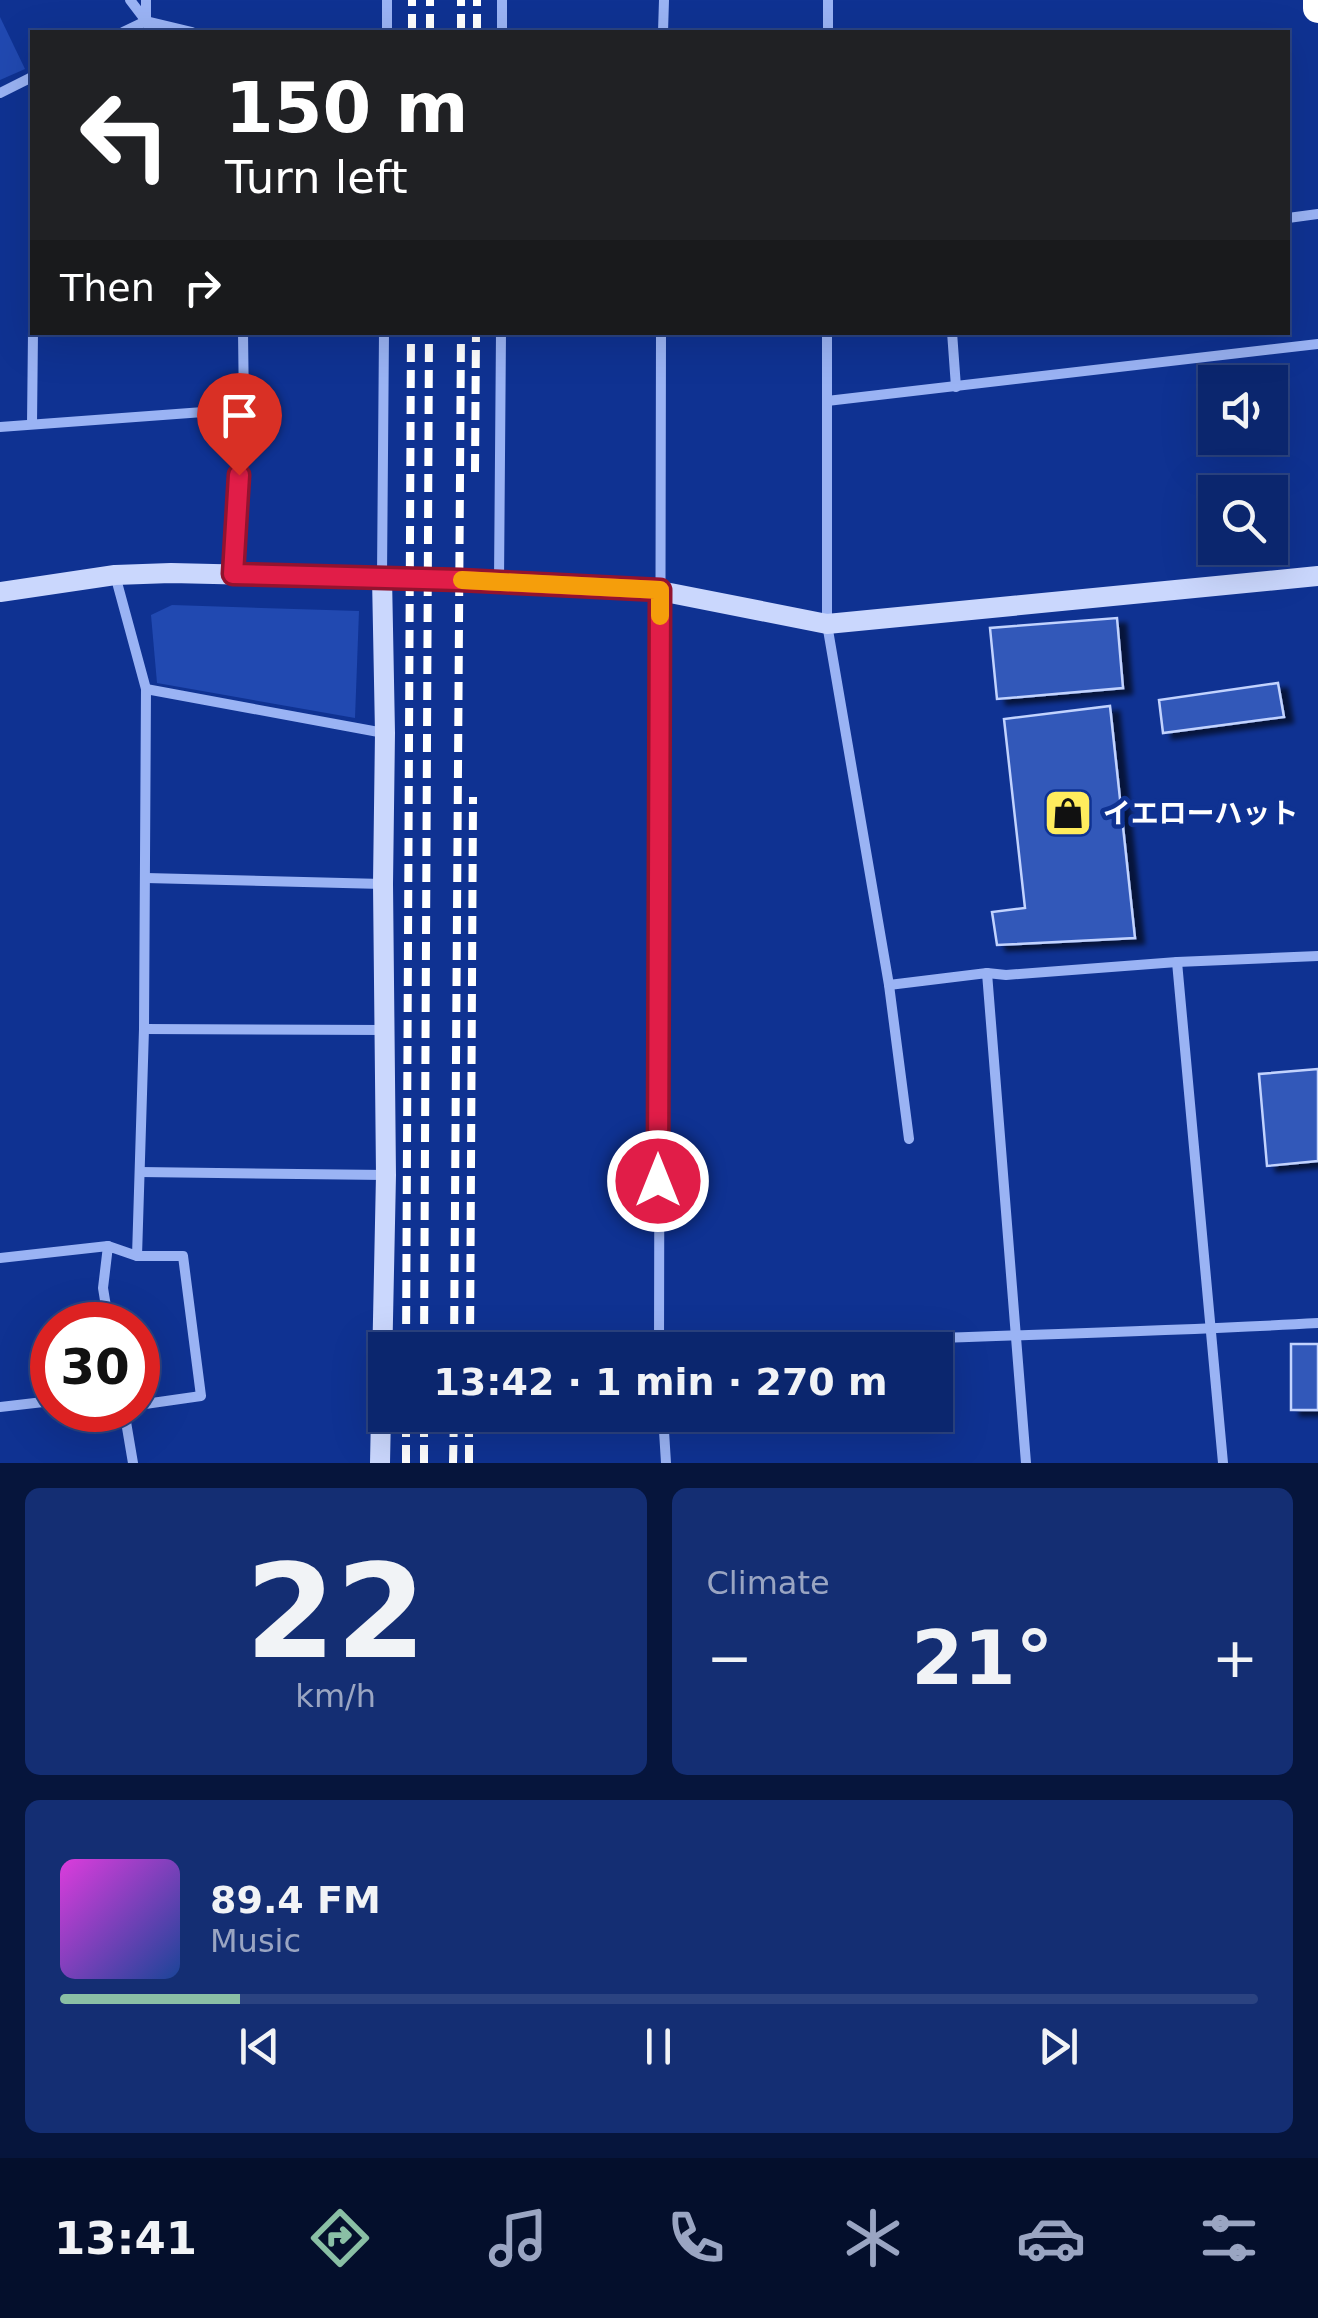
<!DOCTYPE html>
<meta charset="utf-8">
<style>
:root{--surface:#0b266e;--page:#142e73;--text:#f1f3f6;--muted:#9aa5c2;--line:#2b4381;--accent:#8abfa5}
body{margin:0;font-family:"DejaVu Sans","Noto Sans JP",sans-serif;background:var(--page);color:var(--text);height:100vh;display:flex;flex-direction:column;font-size:38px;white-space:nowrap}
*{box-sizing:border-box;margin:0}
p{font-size:32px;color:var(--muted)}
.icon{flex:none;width:55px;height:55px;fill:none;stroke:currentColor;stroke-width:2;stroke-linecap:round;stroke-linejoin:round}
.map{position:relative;height:1463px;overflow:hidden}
.details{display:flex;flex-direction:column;gap:25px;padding:25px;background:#06153c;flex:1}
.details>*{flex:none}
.banner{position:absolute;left:30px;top:30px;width:1260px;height:305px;border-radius:0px;box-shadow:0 10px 40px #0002,0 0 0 2px var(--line);background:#202124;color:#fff;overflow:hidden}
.fabs{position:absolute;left:1198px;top:365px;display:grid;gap:20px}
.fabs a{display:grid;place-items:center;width:90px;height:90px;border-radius:0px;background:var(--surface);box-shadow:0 10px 40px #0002,0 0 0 2px var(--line);font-size:50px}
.speed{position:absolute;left:30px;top:1302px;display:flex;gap:20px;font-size:50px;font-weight:700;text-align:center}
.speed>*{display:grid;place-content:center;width:130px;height:130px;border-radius:50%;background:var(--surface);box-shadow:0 10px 40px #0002,0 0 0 2px var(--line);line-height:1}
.speed .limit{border:15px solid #d22;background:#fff;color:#111}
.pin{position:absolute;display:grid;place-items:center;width:85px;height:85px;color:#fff;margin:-102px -42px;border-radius:50% 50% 50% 0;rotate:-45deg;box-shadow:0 0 10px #0007}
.pin .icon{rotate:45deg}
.me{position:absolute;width:110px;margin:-55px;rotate:0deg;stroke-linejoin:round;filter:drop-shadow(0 0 8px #0008)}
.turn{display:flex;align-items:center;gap:35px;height:210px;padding:0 30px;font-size:45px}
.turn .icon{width:130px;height:130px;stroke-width:2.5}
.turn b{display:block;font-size:70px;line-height:85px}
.then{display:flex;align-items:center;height:95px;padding:0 30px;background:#0003;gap:20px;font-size:38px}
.big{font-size:75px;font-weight:700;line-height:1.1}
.details .tile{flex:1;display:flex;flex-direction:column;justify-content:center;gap:15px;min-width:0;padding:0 35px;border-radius:15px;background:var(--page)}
.details .dial{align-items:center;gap:0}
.dial b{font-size:130px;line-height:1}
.song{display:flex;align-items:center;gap:30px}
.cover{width:120px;height:120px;border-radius:15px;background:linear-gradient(135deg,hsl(300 70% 55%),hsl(220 70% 35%))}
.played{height:10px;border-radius:5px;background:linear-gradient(90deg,var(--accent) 15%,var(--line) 15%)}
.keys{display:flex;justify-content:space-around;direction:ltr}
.heat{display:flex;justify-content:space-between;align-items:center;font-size:55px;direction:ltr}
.details .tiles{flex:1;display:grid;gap:25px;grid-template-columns:1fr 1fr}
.tile:last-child{grid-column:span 2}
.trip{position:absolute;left:368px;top:1332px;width:585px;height:100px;border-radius:0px;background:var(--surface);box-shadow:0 10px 40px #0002,0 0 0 2px var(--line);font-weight:700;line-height:100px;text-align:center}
.tab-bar{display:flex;height:160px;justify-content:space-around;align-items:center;background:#040f2c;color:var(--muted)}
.tab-bar .icon{width:70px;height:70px}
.tab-bar .current{color:var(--accent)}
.tab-bar b{font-size:45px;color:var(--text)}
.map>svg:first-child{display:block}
.green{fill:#2149b1}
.building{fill:#3358b9;stroke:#c2d3fe;stroke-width:2.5;filter:url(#shadow)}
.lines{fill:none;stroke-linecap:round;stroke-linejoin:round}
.street{stroke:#9ab3f4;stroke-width:10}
.secondary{stroke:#cad7fd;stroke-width:20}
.highway{stroke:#fff;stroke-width:30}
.rail{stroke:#fff;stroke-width:8;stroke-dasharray:18 8;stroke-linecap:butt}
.route-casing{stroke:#92132f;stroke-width:25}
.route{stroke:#e11d48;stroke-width:18}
.slow{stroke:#f59e0b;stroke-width:18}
.labels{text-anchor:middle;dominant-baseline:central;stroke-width:9;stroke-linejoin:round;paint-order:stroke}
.poi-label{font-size:28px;font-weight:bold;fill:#fff;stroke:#0f3292;text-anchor:start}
</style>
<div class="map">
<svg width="1318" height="1463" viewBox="0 0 1318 1463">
<defs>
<filter id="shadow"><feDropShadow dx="9" dy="5.5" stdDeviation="2.5" flood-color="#0009"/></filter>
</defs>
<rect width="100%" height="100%" fill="#0f3292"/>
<g class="green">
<path d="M0 17 25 69 0 80Z"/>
<path d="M172 605 359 611 355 718 157 683 151 615Z"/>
</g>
<g class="building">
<path d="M1117 618 1123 688 997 699 990 628Z"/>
<path d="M1278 683 1284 717 1163 733 1159 700Z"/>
<path d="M1110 706 1135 938 997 945 992 912 1025 908 1004 719Z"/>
<path d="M1318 1069V1161L1267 1166 1259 1074Z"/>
<rect x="1291" y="1344" width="27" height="66"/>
</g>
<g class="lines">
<g class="street">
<path d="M130 0 146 21 151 32"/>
<path d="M146 0V20"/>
<path d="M123 32 146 21 192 32"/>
<path d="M387 32V0"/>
<path d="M502 32V0"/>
<path d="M663 32 664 0"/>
<path d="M828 32V0"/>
<path d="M0 93 32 77"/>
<path d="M1288 218 1318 214"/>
<path d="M827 332V624L889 985 909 1139"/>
<path d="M952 332 956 387"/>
<path d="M827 401 1318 344"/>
<path d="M32 424 33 332"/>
<path d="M0 427 244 409"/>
<path d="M233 573 244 409 243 332"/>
<path d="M382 576 384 332"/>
<path d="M499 581 501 332"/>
<path d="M146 689 384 733"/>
<path d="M146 878 383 884"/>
<path d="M1177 962 1223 1463"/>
<path d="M987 973 1006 975 1177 962 1318 956"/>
<path d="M889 985 987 973 1026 1463"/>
<path d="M144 1029 385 1030"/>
<path d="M140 1172 386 1175"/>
<path d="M137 1256H183L201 1396 138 1405"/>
<path d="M0 1258 108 1246"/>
<path d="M109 1325 103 1288 108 1246 137 1256 144 1029 146 689 115 575"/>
<path d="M837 1342C998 1335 1158 1332 1318 1323"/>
<path d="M659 1350 661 332"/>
<path d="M0 1407 52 1401"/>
<path d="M124 1410 133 1463"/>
<path d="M663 1415 666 1463"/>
</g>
<g class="secondary">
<path d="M0 592 115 575 171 573 460 580 660 591 827 624 1318 576"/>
<path d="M380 1463 386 1175 383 884 385 733 382 577"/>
</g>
<path class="highway" d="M1318 0V8"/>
<g class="rail">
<path d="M412 32V0"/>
<path d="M430 32V0"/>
<path d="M461 32V0"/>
<path d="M477 32V0"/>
<path d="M475 472 476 332"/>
<path d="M406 1350 411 332"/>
<path d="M424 1350 429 332"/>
<path d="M454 1350 461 332"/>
<path d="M470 1350 473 797"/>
<path d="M406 1463V1415"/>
<path d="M424 1463V1415"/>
<path d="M453 1463 454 1415"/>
<path d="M469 1463V1415"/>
</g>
</g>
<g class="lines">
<g class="route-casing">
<path id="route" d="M239 475 233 574 460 580 660 590 658 1181"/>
</g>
<use href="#route" class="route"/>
<path class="slow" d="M462 580 660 590V616"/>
</g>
<defs>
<g id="shop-square" transform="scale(2.5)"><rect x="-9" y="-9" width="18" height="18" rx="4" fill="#ffec5d" stroke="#0f3292"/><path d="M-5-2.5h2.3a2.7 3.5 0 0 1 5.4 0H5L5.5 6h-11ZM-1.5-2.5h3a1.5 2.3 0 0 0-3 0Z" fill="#111"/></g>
</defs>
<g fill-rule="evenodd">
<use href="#shop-square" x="1068" y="813"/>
</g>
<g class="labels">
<g class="poi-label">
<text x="1103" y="813">イエローハット</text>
</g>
</g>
</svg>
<div class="fabs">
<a><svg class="icon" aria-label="sound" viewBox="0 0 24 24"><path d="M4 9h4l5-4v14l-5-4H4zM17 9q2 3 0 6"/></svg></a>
<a><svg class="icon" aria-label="search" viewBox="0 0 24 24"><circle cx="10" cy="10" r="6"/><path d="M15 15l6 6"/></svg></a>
</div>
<div class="speed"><div class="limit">30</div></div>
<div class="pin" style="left:239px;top:475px;background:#d93025"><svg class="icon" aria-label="arrive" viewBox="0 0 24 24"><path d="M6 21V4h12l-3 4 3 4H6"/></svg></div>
<svg class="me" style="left:658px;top:1181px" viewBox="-20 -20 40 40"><circle r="17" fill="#e11d48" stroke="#fff" stroke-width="3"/><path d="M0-11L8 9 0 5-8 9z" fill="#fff"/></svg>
<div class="trip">13:42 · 1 min · 270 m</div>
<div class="banner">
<div class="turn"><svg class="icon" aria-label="left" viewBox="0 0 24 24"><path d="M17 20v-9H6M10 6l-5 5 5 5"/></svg><div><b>150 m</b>Turn left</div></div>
<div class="then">Then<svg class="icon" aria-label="right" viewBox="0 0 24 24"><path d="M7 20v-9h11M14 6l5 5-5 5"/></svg></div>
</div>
</div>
<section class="details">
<div class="tiles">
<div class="tile dial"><b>22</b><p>km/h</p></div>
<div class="tile"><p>Climate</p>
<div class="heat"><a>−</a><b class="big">21°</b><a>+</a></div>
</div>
<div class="tile">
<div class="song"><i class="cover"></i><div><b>89.4 FM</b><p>Music</p></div></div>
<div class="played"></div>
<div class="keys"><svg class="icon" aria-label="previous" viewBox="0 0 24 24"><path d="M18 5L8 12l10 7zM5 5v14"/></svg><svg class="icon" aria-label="pause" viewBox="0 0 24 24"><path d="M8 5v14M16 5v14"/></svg><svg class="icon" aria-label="next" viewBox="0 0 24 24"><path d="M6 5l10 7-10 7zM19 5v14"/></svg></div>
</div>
</div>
</section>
<nav class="tab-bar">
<b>13:41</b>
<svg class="icon current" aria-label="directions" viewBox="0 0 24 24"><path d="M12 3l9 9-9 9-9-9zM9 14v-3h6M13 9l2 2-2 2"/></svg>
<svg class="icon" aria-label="music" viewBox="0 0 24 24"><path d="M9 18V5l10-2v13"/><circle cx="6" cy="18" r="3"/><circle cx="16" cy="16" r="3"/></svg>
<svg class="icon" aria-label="phone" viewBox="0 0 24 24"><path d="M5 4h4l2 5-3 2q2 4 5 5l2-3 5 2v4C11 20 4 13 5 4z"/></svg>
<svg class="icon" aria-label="climate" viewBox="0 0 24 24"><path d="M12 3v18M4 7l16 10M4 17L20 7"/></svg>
<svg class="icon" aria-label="car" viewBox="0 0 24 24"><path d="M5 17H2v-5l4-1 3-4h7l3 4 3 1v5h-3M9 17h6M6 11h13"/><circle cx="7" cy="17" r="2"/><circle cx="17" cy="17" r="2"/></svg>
<svg class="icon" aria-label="filters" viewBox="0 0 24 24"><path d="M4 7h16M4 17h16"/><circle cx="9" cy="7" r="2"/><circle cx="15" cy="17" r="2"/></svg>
</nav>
